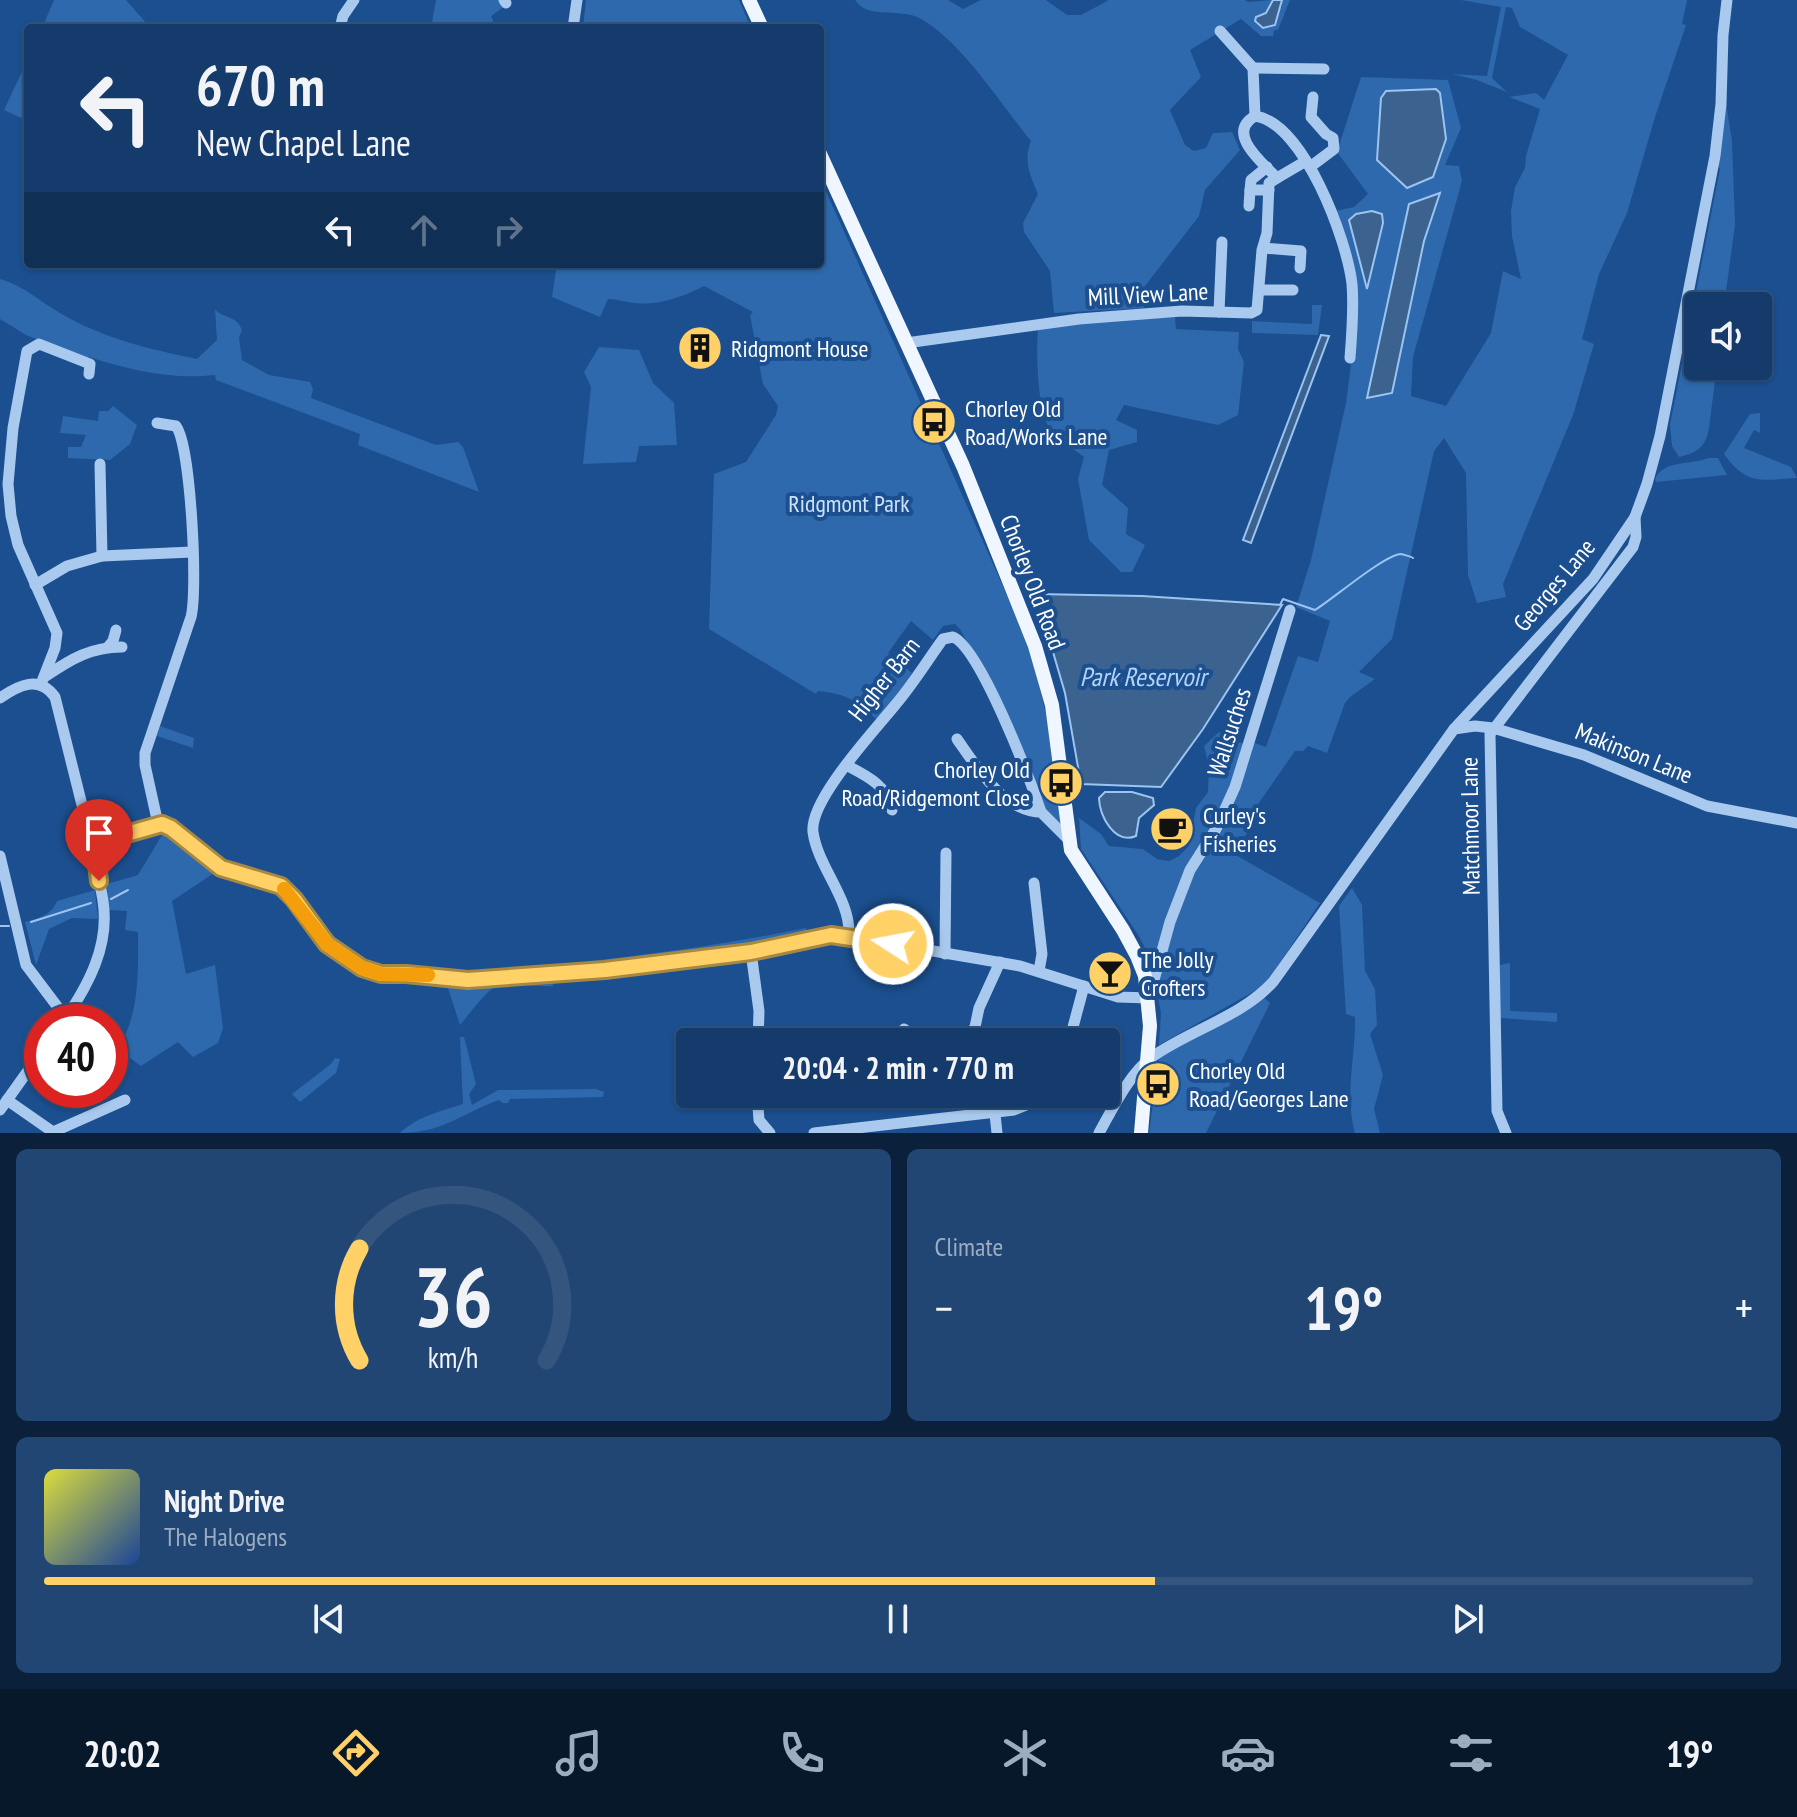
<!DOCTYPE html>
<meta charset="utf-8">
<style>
:root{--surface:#143b6b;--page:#214673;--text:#f1f3f6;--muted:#9dadc1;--line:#33557e;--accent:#ffd166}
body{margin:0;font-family:"PT Sans Narrow",sans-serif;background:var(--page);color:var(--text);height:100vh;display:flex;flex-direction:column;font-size:30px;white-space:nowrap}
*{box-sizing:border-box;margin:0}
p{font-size:26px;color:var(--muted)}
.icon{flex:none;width:44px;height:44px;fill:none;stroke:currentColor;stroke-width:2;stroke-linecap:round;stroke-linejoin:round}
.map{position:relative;height:1133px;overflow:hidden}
.details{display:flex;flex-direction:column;gap:16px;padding:16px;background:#0b203b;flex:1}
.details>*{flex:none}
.top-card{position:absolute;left:24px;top:24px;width:800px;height:244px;border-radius:8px;box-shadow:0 2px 6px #0004,0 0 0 2px var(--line);background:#143b6b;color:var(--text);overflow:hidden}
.buttons{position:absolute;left:1684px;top:292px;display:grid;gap:16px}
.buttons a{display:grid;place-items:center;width:88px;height:88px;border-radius:8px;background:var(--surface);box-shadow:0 2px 6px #0004,0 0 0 2px var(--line);font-size:40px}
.speed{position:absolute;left:24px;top:1004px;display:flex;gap:16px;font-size:40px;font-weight:700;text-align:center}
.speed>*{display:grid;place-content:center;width:104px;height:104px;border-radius:50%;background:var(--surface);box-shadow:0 2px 6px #0004,0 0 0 2px var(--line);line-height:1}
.speed .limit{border:12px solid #d22;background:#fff;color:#111}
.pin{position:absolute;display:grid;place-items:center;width:68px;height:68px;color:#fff;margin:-82px -34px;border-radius:50% 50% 50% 0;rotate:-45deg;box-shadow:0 0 8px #0007}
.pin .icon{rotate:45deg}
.me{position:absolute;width:88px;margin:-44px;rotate:281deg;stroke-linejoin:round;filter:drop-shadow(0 0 6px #0008)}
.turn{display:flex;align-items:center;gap:28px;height:168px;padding:0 40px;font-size:36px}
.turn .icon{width:104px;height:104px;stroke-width:2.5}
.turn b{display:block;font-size:56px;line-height:68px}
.lanes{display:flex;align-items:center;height:76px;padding:0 40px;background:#0003;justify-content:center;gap:40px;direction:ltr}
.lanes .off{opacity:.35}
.big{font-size:60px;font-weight:600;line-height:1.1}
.details .card{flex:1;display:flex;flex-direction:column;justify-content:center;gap:12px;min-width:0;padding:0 28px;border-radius:12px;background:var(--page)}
.details .dial{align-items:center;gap:0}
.dial svg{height:208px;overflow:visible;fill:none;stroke:var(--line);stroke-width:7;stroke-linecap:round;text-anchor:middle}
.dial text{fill:var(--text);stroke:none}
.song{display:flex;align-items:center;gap:24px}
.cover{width:96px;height:96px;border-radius:12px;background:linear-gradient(135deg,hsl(60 70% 55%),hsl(220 70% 35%))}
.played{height:8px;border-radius:4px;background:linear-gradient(90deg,var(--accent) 65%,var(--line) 65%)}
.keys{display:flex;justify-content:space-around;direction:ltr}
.heat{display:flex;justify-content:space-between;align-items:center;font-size:44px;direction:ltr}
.details .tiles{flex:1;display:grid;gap:16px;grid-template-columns:1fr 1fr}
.card:last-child{grid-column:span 2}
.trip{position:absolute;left:676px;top:1028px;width:444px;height:80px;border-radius:8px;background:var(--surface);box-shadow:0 2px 6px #0004,0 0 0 2px var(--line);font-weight:600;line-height:80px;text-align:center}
.menu{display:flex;height:128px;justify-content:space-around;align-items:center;background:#08182b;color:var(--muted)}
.menu .icon{width:56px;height:56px}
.menu .current{color:var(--accent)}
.menu b{font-size:36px;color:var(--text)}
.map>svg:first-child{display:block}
.green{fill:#2e69ad;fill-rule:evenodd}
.water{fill:#3c6290;stroke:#9cc4f0;stroke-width:2}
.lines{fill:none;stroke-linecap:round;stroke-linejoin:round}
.stream{stroke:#9cc4f0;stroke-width:2}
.minor{stroke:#a9c9ee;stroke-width:11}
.major{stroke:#f0f6ff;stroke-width:14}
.route-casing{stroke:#a68842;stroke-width:20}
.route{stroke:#ffd166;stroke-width:14}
.slow{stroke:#f59e0b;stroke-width:14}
.labels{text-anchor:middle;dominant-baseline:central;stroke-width:8;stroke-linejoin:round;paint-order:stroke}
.street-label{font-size:24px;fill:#fff;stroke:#1b4f8f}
.poi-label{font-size:24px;fill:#fff;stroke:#1b4f8f;text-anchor:start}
.park-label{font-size:24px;fill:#cfe3fa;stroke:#1b4f8f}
.water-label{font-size:26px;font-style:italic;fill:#b5d3f5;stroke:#1b4f8f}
</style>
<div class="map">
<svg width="1797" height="1133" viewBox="0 0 1797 1133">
<rect width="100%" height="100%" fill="#1b4f8f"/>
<g class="green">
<path d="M54 0H126L147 24 140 28H42Z"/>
<path d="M436 0H499L505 6 491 16 496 28H431Z"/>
<path d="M586 0H739L751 28H583Z"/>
<path d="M855 0H948L963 9 981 0H1046L1067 15H1081L1109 0H1245L1248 2 1273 0 1266 13 1255 21 1282 7V0H1290L1278 30H1274L1273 36H1261L1241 19 1190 50 1201 77 1170 110 1185 145 1194 151 1206 148 1213 133 1232 132 1240 150 1205 190 1199 216 1145 286 1144 308 1054 313 1050 271 1024 232 1023 223 1038 194C1030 176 1023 160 1031 141 1000 103 963 44 923 20 902 6 868 21 855 0Z"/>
<path d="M1461 0H1687L1682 24 1686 25 1655 117 1627 213 1599 274 1582 339 1594 344 1573 415 1503 584 1506 597 1477 603 1468 575 1466 473 1444 438 1434 451 1392 639 1359 672 1375 679 1350 697 1345 703 1327 753 1308 746 1303 751H1295L1256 807 1255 820 1234 854 1320 903 1265 985 1159 1045 1161 1013 1151 960 1139 936 1081 849 1079 818 1101 834 1109 846 1143 849 1157 859 1169 861 1179 856 1189 846 1196 808 1208 792 1209 767 1204 746 1219 732 1250 747 1252 742 1266 747 1298 656 1318 662 1330 621 1296 607 1311 560 1346 403 1356 326 1335 211 1354 207 1368 194 1337 152 1361 77 1448 80 1461 128 1445 165 1459 166 1462 181 1413 357 1411 396 1446 406 1491 333 1503 271 1521 279 1512 236 1511 211 1515 187 1525 168 1526 156 1540 109 1509 97 1536 93 1544 100 1568 55 1520 27 1512 8 1506 7 1492 78 1507 92 1477 80 1452 74 1487 76 1501 7ZM1436 89 1440 94 1446 139 1407 188 1377 160 1381 98 1386 91ZM1439 194 1367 397 1409 204ZM1349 220 1383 223 1367 288Z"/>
<path d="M28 59V121L4 110Z"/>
<path d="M1726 103 1732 141 1735 225 1724 306H1698V366H1717L1709 428C1706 446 1698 453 1679 457L1672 446 1670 425 1720 169 1718 165Z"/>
<path d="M820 178 1028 642 1048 722 1063 832 1044 811 996 693 960 629 955 624 943 626 933 640 911 621 888 653 912 673 895 701 876 719C856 700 847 694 818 691L816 694 709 629 714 474 746 462 776 415 778 406 763 384 750 315 753 312 704 286C683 297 658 306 634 303 625 302 617 299 608 299L600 317 552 297 557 264H820Z"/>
<path d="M0 279C23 285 39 301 60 313 102 338 149 349 197 359L217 340 215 309C223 319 237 315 242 330L239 338 242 360 269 375 310 382 313 389 311 398 436 445 458 442 463 447 479 492 358 445 360 434 216 380 215 375C172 380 130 370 89 357L85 359 26 335 0 319Z"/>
<path d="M1312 305H1322L1318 335 1252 333V321L1312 324Z"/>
<path d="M1175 317 1176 329 1239 332 1238 349 1244 362 1238 415 1218 425 1124 405 1116 420 1137 430V442L1109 450 1102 485 1128 508 1126 534 1145 545 1132 572H1121L1089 540 1078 479 1084 457C1074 449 1058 440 1050 429 1037 410 1036 352 1038 329L1082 322Z"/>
<path d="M599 347 639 350 653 383 674 403 677 445 639 446 636 462 583 464 591 387 584 372Z"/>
<path d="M113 406 137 425 130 444 110 460 68 458V447H81L86 435 60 433 63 416 98 421 99 411H108Z"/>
<path d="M1760 413V433L1754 430 1744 448 1791 467 1797 478C1761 480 1747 486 1724 454L1750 414Z"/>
<path d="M1708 458H1718L1727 475 1656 482 1655 479C1663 460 1691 465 1708 458Z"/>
<path d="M160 726 194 738 193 748 157 736Z"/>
<path d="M165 830 214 873 172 901 186 974 215 965 223 1028 218 1043 193 1057 178 1042 141 1066 118 1049C140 1013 138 973 138 932L125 930 127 911 109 910 107 884 138 875Z"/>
<path d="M1352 888 1362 905 1365 971 1375 989 1377 1025 1370 1034 1383 1075 1374 1109 1380 1133H1355C1344 1095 1356 1056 1355 1017L1346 1014 1339 906Z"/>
<path d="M95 890 98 919 72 918 49 929 36 965 25 922C40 918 51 915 57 901Z"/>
<path d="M806 928 808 934 737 950 618 964 497 974V971C601 961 703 949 806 928Z"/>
<path d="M1510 963V1011L1557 1013V1022L1500 1018V965Z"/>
<path d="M554 977 553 986C538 987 506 982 495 987 485 992 468 1016 460 1025L445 979Z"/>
<path d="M1263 997 1270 1003 1206 1133H1149L1159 1057Z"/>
<path d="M460 1037H464L476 1084 469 1094 472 1105 498 1090 596 1089 604 1092 603 1097 510 1099 508 1103H503L499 1100C462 1113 443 1133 400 1133 418 1116 439 1112 463 1104Z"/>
<path d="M335 1058 340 1059 336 1073 300 1102 292 1094 331 1064Z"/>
</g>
<g class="water">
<path d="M1273 0H1282L1275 25 1263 28 1255 21 1256 17 1266 13Z"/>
<path d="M1436 89 1440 93 1446 139 1433 177 1407 188 1377 160 1381 98 1386 91Z"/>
<path d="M1440 193 1424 241 1392 393 1367 398 1409 204Z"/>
<path d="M1372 211 1382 214 1383 223 1367 289 1349 220 1356 214Z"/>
<path d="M1321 335 1329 336 1251 543 1243 540Z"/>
<path d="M1036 594 1142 596 1282 605 1203 729 1161 787 1081 784 1065 693Z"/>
<path d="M1105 792H1132L1153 798 1154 805 1139 818 1136 836C1115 845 1099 816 1099 798Z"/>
</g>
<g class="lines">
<g class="stream">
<path d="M1280 605 1283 599 1315 610C1333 599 1384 555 1401 554 1402 554 1412 557 1413 558"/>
<path d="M111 899 128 890"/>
<path d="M31 922 91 903"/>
<path d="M0 926H9"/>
</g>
<g class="minor">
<path d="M504 0 506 3"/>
<path d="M340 28 343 16 354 0"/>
<path d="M573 28 577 0"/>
<path d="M1220 31 1253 68"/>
<path d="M1253 68 1255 116C1304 123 1347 240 1352 284 1354 308 1352 333 1350 358"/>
<path d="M1253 68 1324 69"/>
<path d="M1310 167 1334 149 1333 138 1326 134 1311 117 1313 97"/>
<path d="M1277 178 1306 161"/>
<path d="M1250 190 1251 180 1267 167"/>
<path d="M1249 206 1250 190H1269"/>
<path d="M1263 248 1301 251 1300 268"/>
<path d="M1260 290H1293"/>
<path d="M1219 312 1222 242"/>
<path d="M906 343 1079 319 1182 311 1251 313 1257 310 1262 250 1267 233 1269 183 1277 178C1263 163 1225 134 1255 116"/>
<path d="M157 423 176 426C191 446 198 591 191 617L145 753V765L158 824"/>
<path d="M100 464 102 556"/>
<path d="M35 585 67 566 102 556 192 552"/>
<path d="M108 647 113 641 116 630"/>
<path d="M46 676C71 659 91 647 122 647"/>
<path d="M41 684 55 648 57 633 18 545 11 516 8 484 13 428 27 351 39 344 90 364 89 374"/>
<path d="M0 698C19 685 39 675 55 697L88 829 94 839"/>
<path d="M1454 729 1475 726 1493 728 1584 755 1707 806 1797 823"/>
<path d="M957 739C976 766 1004 812 1041 812L1070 841"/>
<path d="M846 765C865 775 889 786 892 810"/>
<path d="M94 839 105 840 158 824 166 826 214 864 281 886 294 899 327 944 362 968 381 974H406L468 980 605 970 751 952 840 935 1020 966 1118 997 1149 998 1170 922 1190 870 1216 829 1235 787 1290 610"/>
<path d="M0 856 26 965 66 1018"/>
<path d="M1034 883 1042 954 1039 971"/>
<path d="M849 936C851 899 818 868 813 832 809 800 876 729 896 704 913 684 927 661 943 639L953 637C980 648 1031 781 1041 812"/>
<path d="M751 952 759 1011 758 1042"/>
<path d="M945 954 946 853"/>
<path d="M63 1022C88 986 110 946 103 901 100 880 93 860 94 839"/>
<path d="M904 1029 908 1032 970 1034 975 1027 979 1008 1000 962"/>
<path d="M843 1042 856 1040"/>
<path d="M1069 1042 1084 986"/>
<path d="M757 1094 759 1120 770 1133"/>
<path d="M7 1100 53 1132 125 1100"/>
<path d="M0 1110 42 1051"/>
<path d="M995 1114 997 1133"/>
<path d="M814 1133 1014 1110 1034 1102 1041 1094"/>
<path d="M1099 1133C1113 1108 1129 1074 1152 1057 1190 1030 1241 1017 1273 982L1454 729 1593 579 1635 517 1647 484 1660 436 1715 156 1721 104 1723 35 1727 0"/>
<path d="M1506 1133 1497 1111 1490 734 1633 547 1636 537 1635 517"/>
</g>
<g class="major">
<path d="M749 0 762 28"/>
<path d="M820 154 963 466 1035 646 1052 705 1071 850 1123 930 1137 956 1145 976 1150 1026 1141 1133"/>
</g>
</g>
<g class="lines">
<g class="route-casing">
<path id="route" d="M99 881 94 839 105 840 162 824 171 828 221 868 281 886 294 899 327 944 362 968 381 974H406L468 980 605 970 751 952 831 935 893 944"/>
</g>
<use href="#route" class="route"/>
<path class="slow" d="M284 889 327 944 362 968 381 974 428 975"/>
</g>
<defs>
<g id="building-disc" transform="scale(2.3)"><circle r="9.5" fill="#ffd166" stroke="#1b4f8f"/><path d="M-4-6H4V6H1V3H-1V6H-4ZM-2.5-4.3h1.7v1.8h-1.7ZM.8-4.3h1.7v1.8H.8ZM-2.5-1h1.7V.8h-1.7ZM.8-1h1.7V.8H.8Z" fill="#111"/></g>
<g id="bus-disc" transform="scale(2.3)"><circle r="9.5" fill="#ffd166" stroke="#1b4f8f"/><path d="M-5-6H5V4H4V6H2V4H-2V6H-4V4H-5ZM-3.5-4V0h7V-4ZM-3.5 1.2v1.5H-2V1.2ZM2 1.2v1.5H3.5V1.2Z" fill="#111"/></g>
<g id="cafe-disc" transform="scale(2.3)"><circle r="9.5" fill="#ffd166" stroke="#1b4f8f"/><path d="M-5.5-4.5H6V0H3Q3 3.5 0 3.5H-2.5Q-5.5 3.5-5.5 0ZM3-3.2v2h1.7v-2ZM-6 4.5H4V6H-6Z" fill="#111"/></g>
<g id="bar-disc" transform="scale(2.3)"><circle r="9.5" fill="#ffd166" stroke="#1b4f8f"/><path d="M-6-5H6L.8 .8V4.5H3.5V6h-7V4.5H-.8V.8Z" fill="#111"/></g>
</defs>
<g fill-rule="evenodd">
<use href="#building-disc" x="700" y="348"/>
<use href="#bus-disc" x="934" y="422"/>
<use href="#bus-disc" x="1061" y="783"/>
<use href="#cafe-disc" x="1172" y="829"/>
<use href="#bar-disc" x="1110" y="973"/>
<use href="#bus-disc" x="1158" y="1084"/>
</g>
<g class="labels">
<g class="street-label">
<text transform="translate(1148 294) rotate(-3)">Mill View Lane</text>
<text transform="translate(1033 582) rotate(69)">Chorley Old Road</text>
<text transform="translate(1554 585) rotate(-50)">Georges Lane</text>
<text transform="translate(884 679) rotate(-52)">Higher Barn</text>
<text transform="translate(1229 732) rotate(-72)">Wallsuches</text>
<text transform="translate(1634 753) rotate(22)">Makinson Lane</text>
<text transform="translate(1470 826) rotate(-91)">Matchmoor Lane</text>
</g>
<g class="poi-label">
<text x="731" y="348">Ridgmont House</text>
<text x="965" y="408">Chorley Old<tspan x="965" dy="28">Road/Works Lane</tspan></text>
<text x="1030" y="769" text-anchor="end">Chorley Old<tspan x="1030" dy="28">Road/Ridgemont Close</tspan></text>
<text x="1203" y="815">Curley's<tspan x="1203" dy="28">Fisheries</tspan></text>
<text x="1141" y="959">The Jolly<tspan x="1141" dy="28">Crofters</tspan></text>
<text x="1189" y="1070">Chorley Old<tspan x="1189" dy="28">Road/Georges Lane</tspan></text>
</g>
<g class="park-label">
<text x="849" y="503">Ridgmont Park</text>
</g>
<g class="water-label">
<text x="1143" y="676">Park Reservoir</text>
</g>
</g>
</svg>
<div class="buttons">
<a><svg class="icon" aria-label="sound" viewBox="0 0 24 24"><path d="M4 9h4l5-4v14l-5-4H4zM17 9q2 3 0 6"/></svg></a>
</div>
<div class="speed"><div class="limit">40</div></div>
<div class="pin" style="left:99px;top:881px;background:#d93025"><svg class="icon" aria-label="arrive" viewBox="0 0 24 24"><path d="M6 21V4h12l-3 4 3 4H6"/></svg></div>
<svg class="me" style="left:893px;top:944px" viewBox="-20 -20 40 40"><circle r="17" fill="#ffd166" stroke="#fff" stroke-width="3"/><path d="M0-11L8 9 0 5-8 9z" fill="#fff"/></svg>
<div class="trip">20:04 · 2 min · 770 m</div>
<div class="top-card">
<div class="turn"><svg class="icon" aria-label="left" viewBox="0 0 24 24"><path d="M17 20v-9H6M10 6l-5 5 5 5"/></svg><div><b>670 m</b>New Chapel Lane</div></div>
<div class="lanes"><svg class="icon" aria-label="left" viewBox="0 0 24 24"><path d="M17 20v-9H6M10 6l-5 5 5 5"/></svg><svg class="icon off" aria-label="ahead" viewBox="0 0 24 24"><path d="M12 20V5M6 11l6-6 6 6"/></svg><svg class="icon off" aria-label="right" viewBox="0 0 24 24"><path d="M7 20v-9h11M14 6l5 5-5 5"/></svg></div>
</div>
</div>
<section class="details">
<div class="tiles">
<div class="card dial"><svg viewBox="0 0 100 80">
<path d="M14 69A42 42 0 1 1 86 69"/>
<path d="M14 69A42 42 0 0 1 14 26" stroke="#ffd166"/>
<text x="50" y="56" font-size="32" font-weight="700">36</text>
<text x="50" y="72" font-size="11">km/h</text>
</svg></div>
<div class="card"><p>Climate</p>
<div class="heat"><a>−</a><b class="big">19°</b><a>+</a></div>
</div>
<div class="card">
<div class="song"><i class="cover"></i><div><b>Night Drive</b><p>The Halogens</p></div></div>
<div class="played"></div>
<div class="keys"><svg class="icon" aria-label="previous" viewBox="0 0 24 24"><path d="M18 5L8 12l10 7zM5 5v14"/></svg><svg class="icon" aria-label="pause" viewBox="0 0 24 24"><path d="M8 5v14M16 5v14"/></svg><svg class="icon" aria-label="next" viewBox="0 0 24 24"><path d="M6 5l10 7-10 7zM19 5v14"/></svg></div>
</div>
</div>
</section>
<nav class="menu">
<b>20:02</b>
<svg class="icon current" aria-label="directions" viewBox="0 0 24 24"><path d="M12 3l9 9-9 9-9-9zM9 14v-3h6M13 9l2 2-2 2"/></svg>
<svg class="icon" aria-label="music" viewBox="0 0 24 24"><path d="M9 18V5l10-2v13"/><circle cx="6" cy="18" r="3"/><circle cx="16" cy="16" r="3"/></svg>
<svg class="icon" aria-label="phone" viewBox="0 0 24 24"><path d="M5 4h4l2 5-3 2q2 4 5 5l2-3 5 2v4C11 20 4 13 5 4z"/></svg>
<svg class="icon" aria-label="climate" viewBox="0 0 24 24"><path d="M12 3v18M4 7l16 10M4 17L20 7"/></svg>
<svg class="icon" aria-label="car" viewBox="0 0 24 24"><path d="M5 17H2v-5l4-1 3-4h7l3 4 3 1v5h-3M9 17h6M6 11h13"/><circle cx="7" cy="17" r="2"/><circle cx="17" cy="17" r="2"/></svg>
<svg class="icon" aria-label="filters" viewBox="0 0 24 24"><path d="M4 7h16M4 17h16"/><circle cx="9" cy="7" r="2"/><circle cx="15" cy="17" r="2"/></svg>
<b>19°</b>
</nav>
